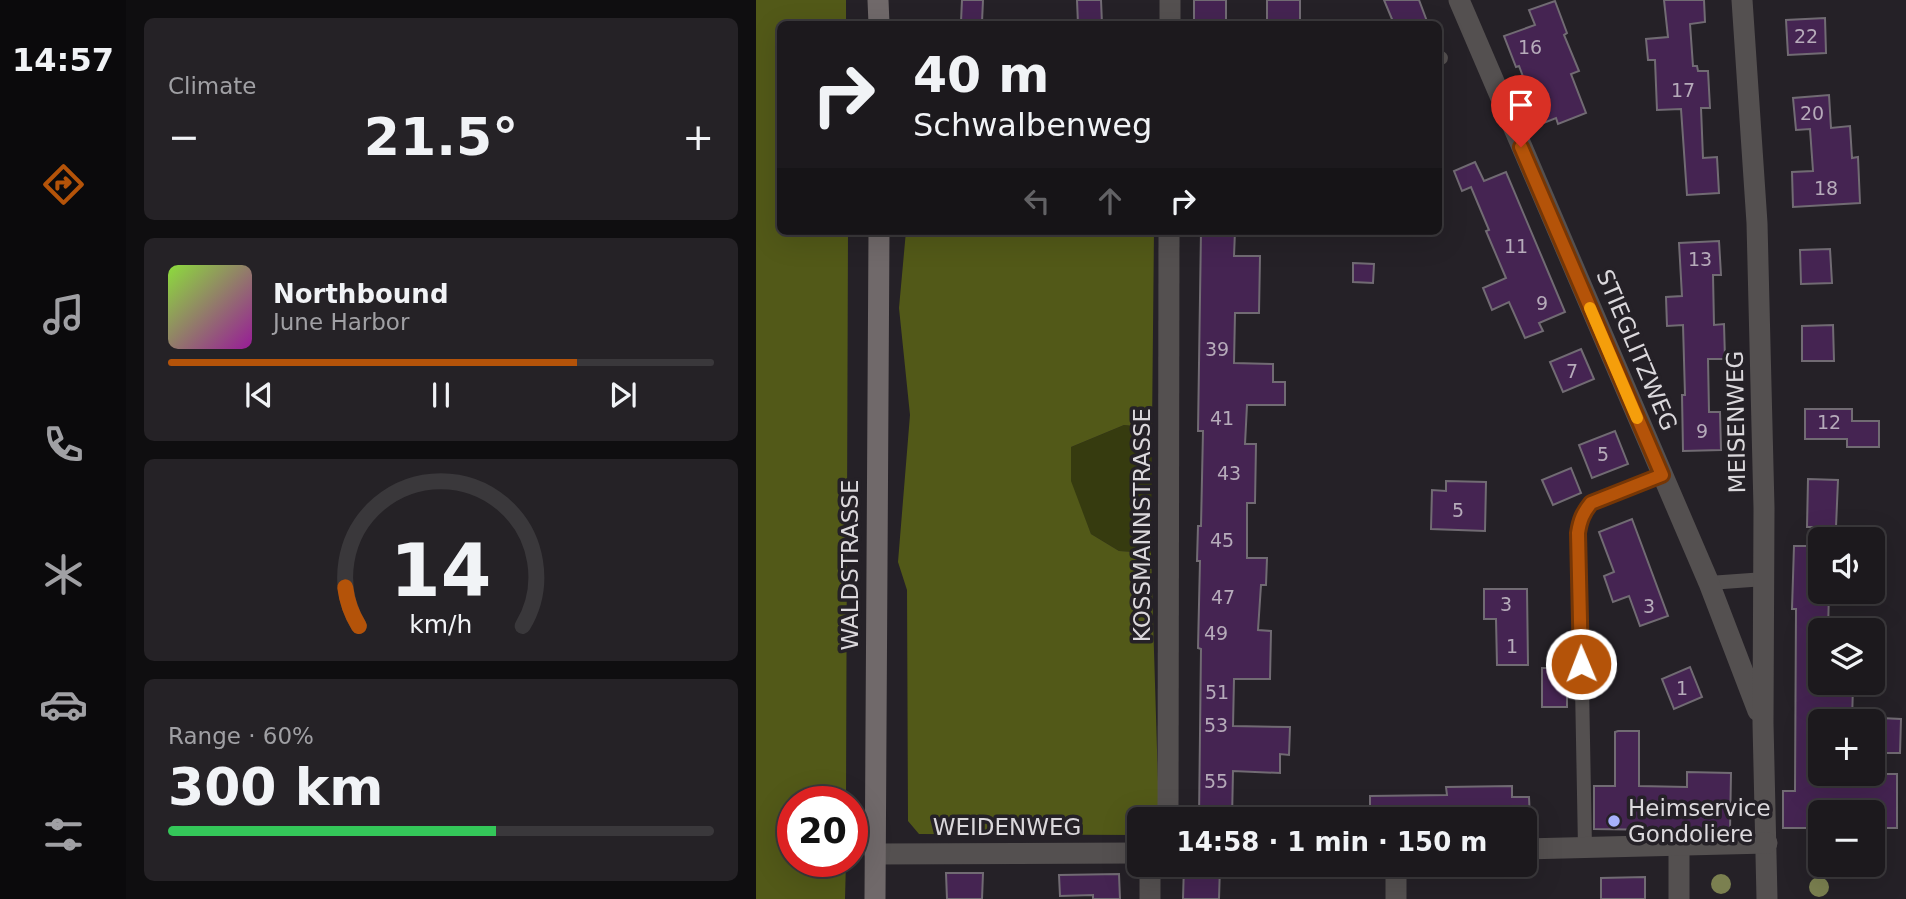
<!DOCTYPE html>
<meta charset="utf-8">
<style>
:root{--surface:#1c191d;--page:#252226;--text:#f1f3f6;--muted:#a0a0a4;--line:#3a383b;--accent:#b45309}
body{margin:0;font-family:"DejaVu Sans",sans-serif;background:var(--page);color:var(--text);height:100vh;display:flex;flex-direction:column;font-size:26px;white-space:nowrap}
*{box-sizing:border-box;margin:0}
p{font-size:23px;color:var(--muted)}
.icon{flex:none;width:38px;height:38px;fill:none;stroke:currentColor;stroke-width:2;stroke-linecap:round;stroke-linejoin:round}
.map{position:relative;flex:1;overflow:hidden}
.details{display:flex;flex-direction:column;gap:18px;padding:18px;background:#0f0e10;width:630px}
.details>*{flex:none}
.banner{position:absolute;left:21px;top:21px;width:665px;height:214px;border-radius:10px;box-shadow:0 7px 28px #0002,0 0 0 2px var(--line);background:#1c191d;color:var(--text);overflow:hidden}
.buttons{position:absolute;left:1052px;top:527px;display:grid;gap:14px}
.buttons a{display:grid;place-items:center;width:77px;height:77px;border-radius:10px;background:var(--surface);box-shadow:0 7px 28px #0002,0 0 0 2px var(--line);font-size:35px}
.speed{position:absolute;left:21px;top:786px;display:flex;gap:14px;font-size:35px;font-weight:700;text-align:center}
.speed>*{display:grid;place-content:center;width:91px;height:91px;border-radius:50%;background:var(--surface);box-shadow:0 7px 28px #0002,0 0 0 2px var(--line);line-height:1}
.speed .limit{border:10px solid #d22;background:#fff;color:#111}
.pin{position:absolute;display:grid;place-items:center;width:60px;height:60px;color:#fff;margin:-72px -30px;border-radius:50% 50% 50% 0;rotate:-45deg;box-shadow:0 0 7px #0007}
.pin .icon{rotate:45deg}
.me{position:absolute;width:77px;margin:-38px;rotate:359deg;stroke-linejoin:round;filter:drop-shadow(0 0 5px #0008)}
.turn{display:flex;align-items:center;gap:24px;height:147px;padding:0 21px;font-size:32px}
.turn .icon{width:91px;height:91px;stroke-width:2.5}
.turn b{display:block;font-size:49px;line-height:60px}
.lanes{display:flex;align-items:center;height:66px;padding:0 21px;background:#0003;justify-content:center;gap:35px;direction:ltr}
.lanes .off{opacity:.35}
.big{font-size:52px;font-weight:700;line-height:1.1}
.details .widget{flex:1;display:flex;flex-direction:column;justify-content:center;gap:10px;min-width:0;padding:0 24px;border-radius:10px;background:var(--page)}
.details .dial{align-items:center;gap:0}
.dial svg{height:182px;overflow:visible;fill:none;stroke:var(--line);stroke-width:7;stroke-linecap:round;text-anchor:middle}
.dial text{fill:var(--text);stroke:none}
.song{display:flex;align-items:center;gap:21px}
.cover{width:84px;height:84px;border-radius:10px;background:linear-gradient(135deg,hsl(90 70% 55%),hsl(300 70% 35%))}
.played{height:7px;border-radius:4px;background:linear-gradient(90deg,var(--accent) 75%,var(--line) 75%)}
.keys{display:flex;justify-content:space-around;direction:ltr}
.heat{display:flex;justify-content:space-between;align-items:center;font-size:38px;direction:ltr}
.charge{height:10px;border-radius:5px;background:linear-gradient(90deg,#34c759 60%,var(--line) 0)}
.trip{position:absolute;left:371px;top:807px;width:410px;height:70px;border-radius:10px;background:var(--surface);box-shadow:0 7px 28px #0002,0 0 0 2px var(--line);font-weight:700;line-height:70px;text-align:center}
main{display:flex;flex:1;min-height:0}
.tabs{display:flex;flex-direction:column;width:126px;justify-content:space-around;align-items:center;background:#0b0a0c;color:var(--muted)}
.tabs .icon{width:49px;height:49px}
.tabs .current{color:var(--accent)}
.tabs b{font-size:32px;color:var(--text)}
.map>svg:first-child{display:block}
.green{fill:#363b0f}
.forest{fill:#525918}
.building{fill:#452452;stroke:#716b73;stroke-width:2}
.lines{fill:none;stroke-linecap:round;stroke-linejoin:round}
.lane{stroke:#545050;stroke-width:14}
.street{stroke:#545050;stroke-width:21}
.secondary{stroke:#70696a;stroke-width:21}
.tree{fill:#7b8050}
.route-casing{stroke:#753606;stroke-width:18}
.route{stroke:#b45309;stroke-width:12}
.slow{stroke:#f59e0b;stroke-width:12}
.poi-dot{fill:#a7b1fc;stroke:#252127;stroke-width:2.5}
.labels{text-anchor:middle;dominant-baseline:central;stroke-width:7;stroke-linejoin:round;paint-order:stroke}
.number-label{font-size:19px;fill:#b6abba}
.street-label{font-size:23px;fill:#dbd8dc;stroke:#252127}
.poi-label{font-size:23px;fill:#dbd8dc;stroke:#252127;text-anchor:start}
</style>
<main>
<nav class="tabs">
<b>14:57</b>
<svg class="icon current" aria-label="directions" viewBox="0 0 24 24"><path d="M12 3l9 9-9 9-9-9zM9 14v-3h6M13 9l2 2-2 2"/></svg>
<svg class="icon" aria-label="music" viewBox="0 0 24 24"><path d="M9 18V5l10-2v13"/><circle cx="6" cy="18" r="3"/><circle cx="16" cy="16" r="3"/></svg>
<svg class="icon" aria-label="phone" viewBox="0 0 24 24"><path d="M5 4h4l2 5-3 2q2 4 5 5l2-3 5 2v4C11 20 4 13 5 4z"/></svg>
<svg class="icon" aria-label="climate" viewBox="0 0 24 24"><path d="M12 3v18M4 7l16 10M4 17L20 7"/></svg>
<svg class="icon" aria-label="car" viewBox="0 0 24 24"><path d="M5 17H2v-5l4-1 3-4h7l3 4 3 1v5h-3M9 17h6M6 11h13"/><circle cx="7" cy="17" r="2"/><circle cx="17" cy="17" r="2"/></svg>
<svg class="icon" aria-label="filters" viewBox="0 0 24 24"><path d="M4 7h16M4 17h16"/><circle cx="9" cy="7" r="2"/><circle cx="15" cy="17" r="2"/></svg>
</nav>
<section class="details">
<div class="widget"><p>Climate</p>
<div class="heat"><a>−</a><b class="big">21.5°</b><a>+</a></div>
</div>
<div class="widget">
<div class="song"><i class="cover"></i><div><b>Northbound</b><p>June Harbor</p></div></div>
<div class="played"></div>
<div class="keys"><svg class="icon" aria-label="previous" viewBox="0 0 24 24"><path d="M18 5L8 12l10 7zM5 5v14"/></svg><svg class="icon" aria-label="pause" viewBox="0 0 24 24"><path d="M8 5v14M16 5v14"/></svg><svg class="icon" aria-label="next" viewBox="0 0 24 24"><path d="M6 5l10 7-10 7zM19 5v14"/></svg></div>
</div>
<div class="widget dial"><svg viewBox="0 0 100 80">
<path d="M14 69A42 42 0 1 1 86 69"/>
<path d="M14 69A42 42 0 0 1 8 52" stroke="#b45309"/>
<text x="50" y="56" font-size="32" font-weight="700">14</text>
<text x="50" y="72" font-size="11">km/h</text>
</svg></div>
<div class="widget"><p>Range · 60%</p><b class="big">300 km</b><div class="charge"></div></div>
</section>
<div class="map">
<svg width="1150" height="899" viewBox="0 0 1150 899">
<rect width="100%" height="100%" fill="#252127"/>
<path class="green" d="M368 425 396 428 395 553 363 551 335 534 314 481 315 447Z"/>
<g class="forest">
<path d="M0 0H90V24H24V231H92L90 801 37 802V861H90L89 899H0Z"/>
<path d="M150 231H398L396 428 368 425 315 447V481L335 534 363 551 395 553 403 814 400 819H383V835L163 834 152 821 151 590 142 562 154 415 143 308Z"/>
</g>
<g class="building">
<path d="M206 0H227L226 22H205Z"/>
<path d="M321 0H345L346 24H322Z"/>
<rect x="438" y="0" width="32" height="24"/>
<path d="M511 0H544V24L511 23Z"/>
<path d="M628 0H663L672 24H638Z"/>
<path d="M908 0H948L949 22 934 24 937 66H941L942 71H952L954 108H945L947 158 961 157 963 193 931 195 925 109 901 110 899 60H892L890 39 912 37Z"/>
<path d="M799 1 811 33 808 35 823 71 815 74 830 113 802 124 800 118 785 124 763 66 760 67 748 36 779 25 773 10Z"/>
<path d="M1069 18 1070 53 1032 55 1030 20Z"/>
<path d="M1073 95 1075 128 1094 126 1096 158 1102 157 1104 203 1037 207 1036 172 1057 171 1054 129 1040 130 1037 98Z"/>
<path d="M719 162 728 181 750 172 809 312 783 323 787 331 769 338 753 302 736 310 727 288 750 278 730 231 733 230 715 187 706 191 698 171Z"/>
<path d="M445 231H479L478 256H504L503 313H479L478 363 517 364V382H529V405H491L489 444H500L499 503H491V558H511L510 585H505L502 630 515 631 514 679H478L477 726 534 727 533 755 524 754V773L477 771 476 819H443L445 649 442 648 444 561H441L442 526H445L447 431H442Z"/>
<path d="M963 241 965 275H957L958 325 968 324 969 359H952L953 412H964L965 450 927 451 926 395H929L927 325 911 326 910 297 926 296 923 243Z"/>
<path d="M1074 249 1076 283 1045 284 1044 250Z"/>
<path d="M597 263 618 264 617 283 597 282Z"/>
<path d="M1077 325 1078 361H1046V326Z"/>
<path d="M825 349 838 379 807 392 794 362Z"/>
<path d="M1049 409H1096V421H1123V447H1091V439H1049Z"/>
<path d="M859 431 872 464 836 478 823 445Z"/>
<path d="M815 468 825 493 797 505 786 480Z"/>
<path d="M1052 479 1082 480 1080 527H1051Z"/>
<path d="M690 481 730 482 729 531 675 529 676 490 690 491Z"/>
<path d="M876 519 912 616 884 626 873 596 857 602 848 576 858 572 843 532Z"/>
<path d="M1038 546H1064V592H1073L1072 630H1064V682H1071V686H1097L1096 721H1064V774H1141V828H1116V812H1064V828H1027V791H1039L1040 609H1036Z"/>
<path d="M728 589H771L772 665H741L740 619H728Z"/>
<path d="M934 667 946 697 918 709 906 679Z"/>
<rect x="786" y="668" width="25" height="39"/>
<path d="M1125 718 1145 719 1144 753H1124Z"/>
<path d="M862 731H883V786L931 787V772L975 773 974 831 838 829V786H859V732Z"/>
<path d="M756 786V797H773L774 819H614V796L691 795 690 787Z"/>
<path d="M428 865 464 866 463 899H427Z"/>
<path d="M190 873H227L226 899H191Z"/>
<path d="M363 874 364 899H337V895L304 896 303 875Z"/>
<path d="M889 877V899H845V878Z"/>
</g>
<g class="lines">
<g class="lane">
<path d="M682 59 685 58"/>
<path d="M953 583 1009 579"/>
<path d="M829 848 823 522 828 512 835 503 906 476"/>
</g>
<g class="street">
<path d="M703 0 953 583 1002 711"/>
<path d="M986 0 1001 223 1008 508 1007 723 1011 899"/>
<path d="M414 24V0"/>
<path d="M412 819 413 231"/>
<path d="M923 846V899"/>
<path d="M768 849 1011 843"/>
<path d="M119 854 383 853"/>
<path d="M394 864V899"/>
<path d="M640 864V899"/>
</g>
<g class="secondary">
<path d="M122 0 123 24"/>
<path d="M119 899 123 231"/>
</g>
</g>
<g class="tree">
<circle cx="965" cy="884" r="10"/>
<circle cx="1063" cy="887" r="10"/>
</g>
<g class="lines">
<g class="route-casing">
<path id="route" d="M765 147 906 475 835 503C827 513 824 520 822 533L825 664"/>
</g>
<use href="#route" class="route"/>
<path class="slow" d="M834 308 881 418"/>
</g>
<circle class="poi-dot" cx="858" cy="821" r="7"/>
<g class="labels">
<g class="number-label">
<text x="1050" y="36">22</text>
<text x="774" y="47">16</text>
<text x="927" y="90">17</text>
<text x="1056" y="113">20</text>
<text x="1070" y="188">18</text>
<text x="760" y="246">11</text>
<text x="944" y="259">13</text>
<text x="786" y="303">9</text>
<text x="461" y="349">39</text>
<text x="816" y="371">7</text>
<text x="466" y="418">41</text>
<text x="1073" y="422">12</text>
<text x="946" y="431">9</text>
<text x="847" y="454">5</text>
<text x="473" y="473">43</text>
<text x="702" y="510">5</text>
<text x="466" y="540">45</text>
<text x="467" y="597">47</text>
<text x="750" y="604">3</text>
<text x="893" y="606">3</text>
<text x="460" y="633">49</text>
<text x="756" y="646">1</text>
<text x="926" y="688">1</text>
<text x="461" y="692">51</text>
<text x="460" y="725">53</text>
<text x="460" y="781">55</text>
</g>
<g class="street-label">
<text transform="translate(881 350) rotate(67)">STIEGLITZWEG</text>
<text transform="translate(980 422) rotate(-91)">MEISENWEG</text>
<text transform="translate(386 525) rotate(-90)">KOSSMANNSTRASSE</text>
<text transform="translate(94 565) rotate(-90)">WALDSTRASSE</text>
<text x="251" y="827">WEIDENWEG</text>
</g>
<g class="poi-label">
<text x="872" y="808">Heimservice<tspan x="872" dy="26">Gondoliere</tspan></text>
</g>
</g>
</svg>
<div class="buttons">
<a><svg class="icon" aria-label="sound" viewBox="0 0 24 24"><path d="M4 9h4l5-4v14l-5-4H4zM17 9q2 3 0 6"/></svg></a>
<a><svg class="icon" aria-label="layers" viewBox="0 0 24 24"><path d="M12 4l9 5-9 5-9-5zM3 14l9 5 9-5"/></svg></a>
<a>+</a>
<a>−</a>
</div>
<div class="speed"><div class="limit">20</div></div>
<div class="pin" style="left:765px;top:147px;background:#d93025"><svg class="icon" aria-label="arrive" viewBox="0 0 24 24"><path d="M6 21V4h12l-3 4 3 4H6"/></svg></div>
<svg class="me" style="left:825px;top:664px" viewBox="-20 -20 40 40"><circle r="17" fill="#b45309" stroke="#fff" stroke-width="3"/><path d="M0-11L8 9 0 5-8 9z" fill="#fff"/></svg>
<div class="trip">14:58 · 1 min · 150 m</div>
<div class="banner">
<div class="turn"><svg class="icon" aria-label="right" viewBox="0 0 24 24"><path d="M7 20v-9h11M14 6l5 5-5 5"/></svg><div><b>40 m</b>Schwalbenweg</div></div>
<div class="lanes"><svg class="icon off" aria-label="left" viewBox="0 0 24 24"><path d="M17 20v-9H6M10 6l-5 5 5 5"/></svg><svg class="icon off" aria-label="ahead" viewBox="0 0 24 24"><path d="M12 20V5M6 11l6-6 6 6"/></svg><svg class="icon" aria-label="right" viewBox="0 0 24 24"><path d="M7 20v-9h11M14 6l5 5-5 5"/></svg></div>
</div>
</div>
</main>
